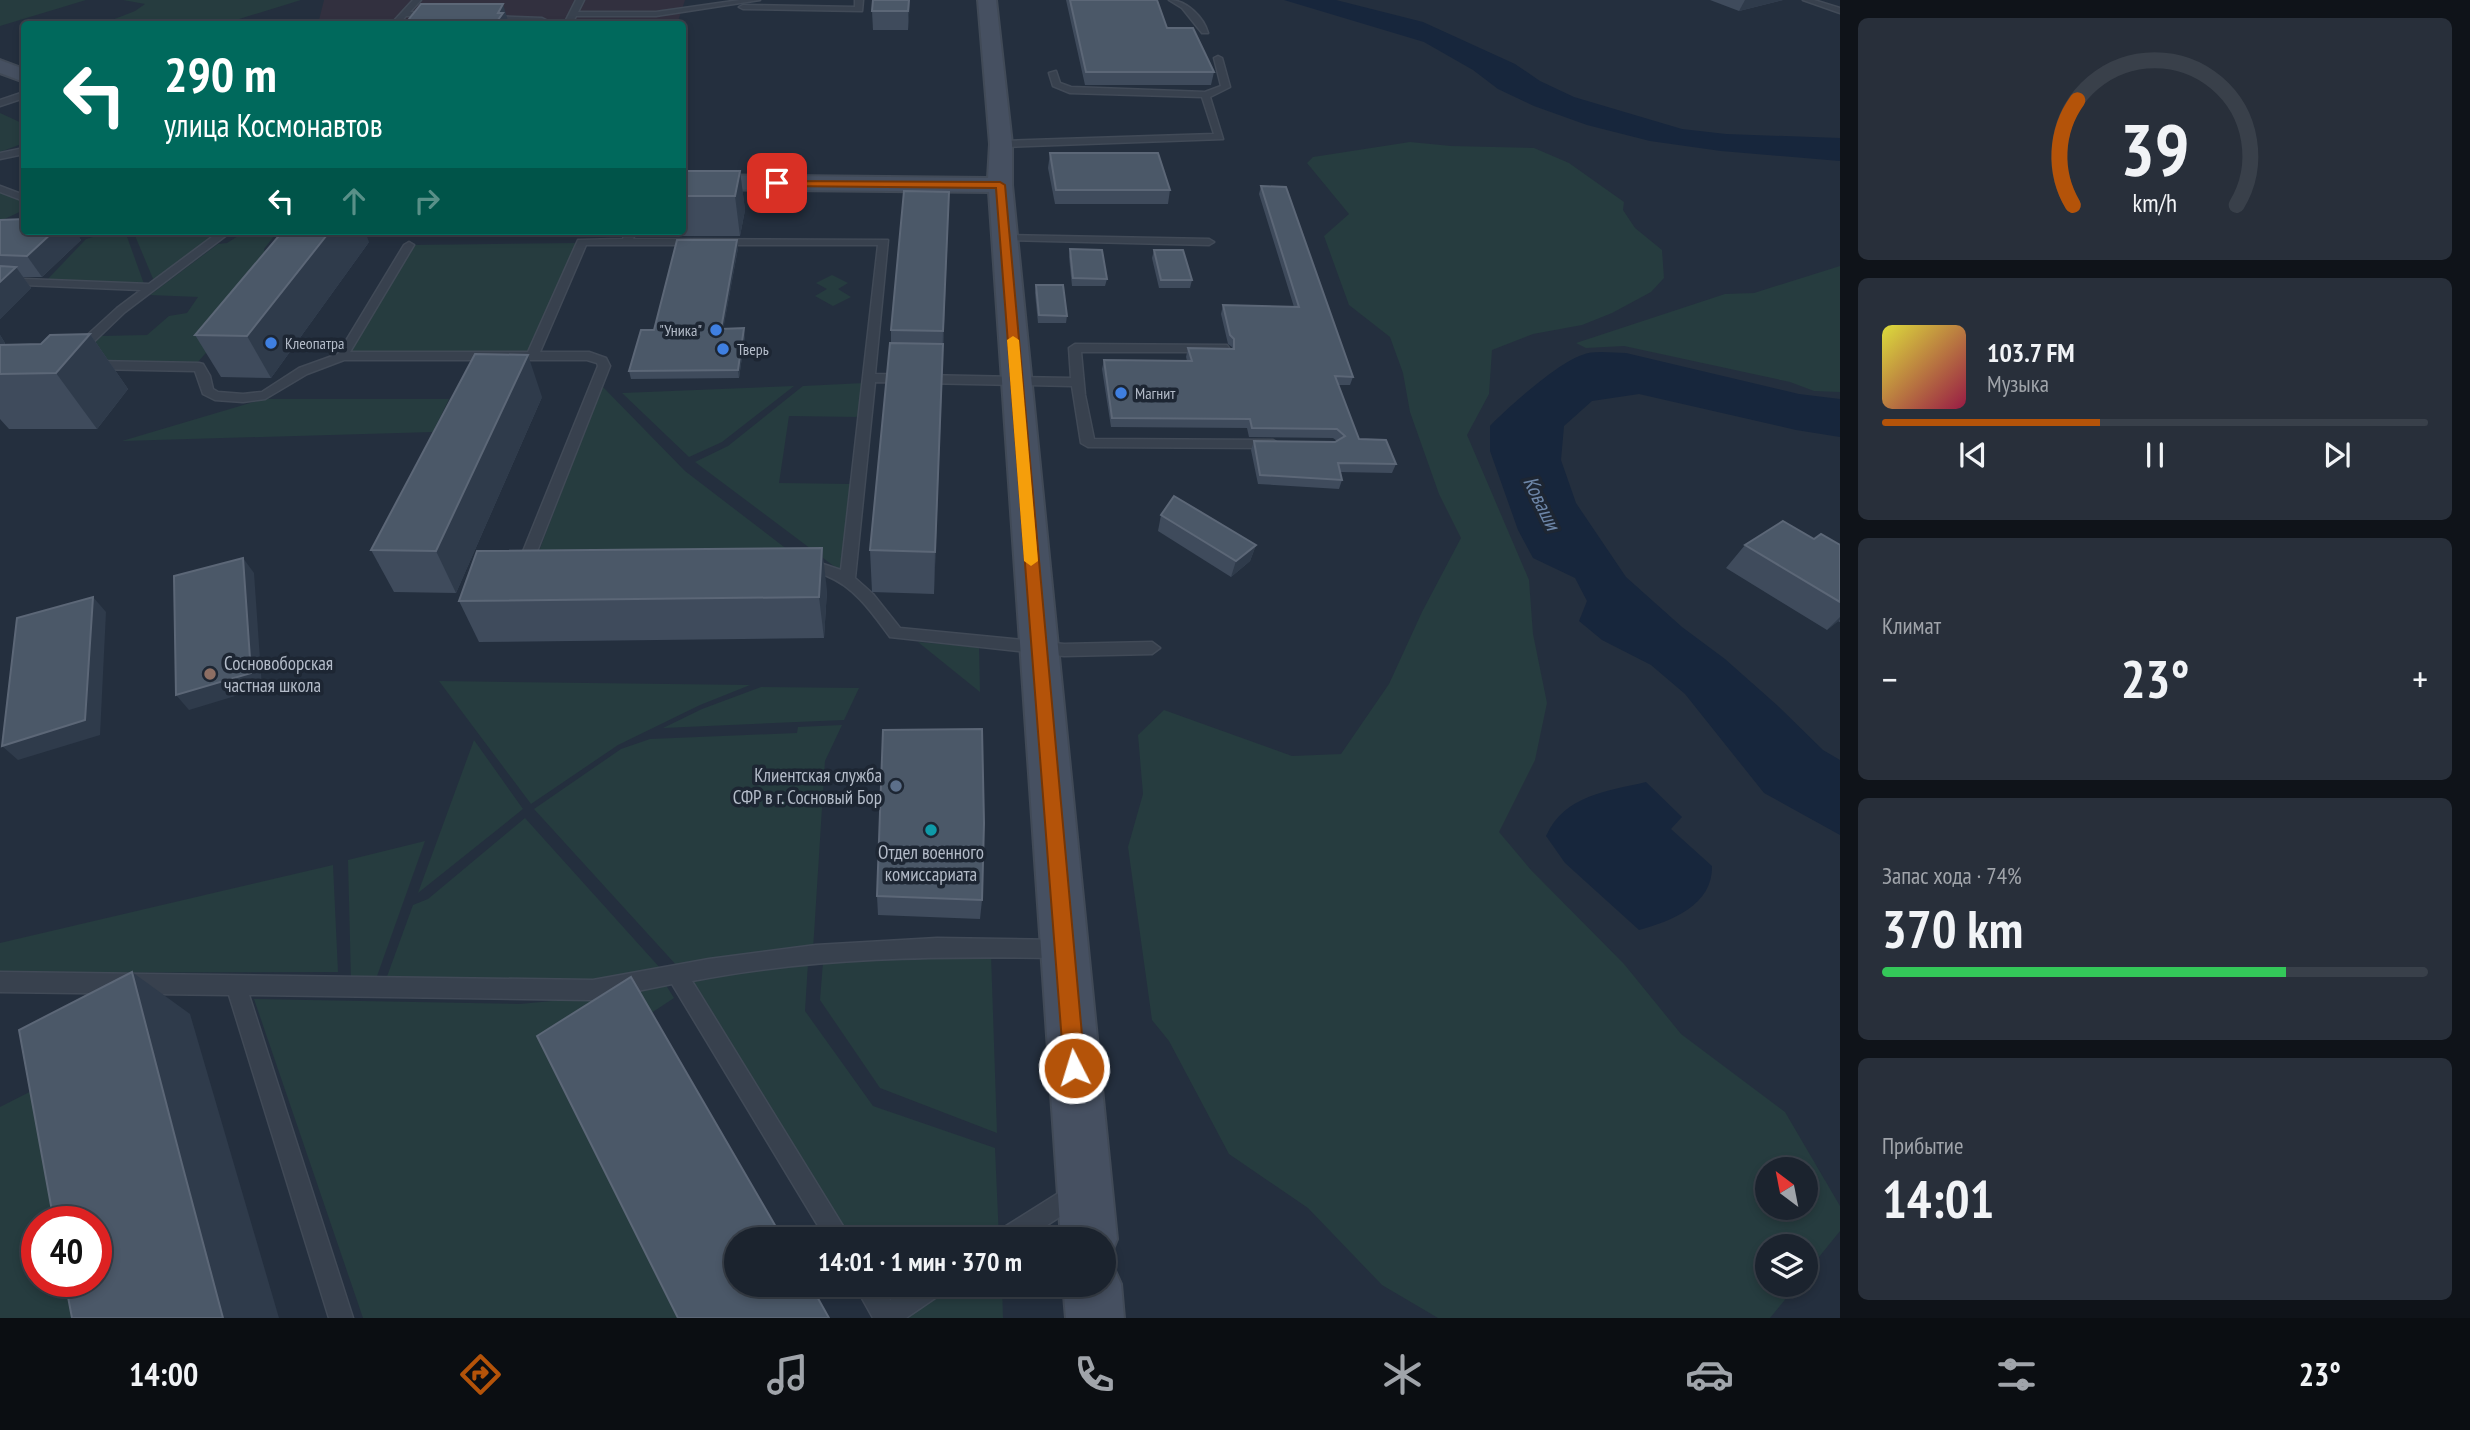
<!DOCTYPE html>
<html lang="ru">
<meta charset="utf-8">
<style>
:root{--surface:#1b232e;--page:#282f3a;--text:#f1f3f6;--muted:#a0a4aa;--line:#39404a;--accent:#b45309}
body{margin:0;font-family:"PT Sans Narrow",sans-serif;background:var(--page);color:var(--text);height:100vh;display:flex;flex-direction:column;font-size:26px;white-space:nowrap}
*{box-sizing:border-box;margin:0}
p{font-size:23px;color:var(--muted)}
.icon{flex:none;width:38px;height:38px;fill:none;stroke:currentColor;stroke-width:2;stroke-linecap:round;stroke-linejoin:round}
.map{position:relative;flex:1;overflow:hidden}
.side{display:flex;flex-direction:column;gap:18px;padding:18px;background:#0f1319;width:630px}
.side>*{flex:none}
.top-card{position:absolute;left:21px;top:21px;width:665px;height:214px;border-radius:7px;box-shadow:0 4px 10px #0003,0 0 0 2px var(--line);background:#00695c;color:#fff;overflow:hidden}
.needle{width:46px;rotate:328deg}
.controls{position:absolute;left:1755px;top:1157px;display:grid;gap:14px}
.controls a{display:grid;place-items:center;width:63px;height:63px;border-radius:50%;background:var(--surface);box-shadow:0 4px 10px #0003,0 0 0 2px var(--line);font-size:35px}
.speed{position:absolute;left:21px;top:1206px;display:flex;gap:14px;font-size:35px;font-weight:700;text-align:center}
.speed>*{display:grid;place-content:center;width:91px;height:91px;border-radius:50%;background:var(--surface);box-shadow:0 4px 10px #0003,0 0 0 2px var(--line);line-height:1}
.speed .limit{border:10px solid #d22;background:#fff;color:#111}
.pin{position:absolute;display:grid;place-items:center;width:60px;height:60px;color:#fff;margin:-30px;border-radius:14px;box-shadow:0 4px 10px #0006}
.me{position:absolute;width:77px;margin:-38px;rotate:355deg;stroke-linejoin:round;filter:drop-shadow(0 0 5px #0008)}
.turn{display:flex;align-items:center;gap:24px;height:147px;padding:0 28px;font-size:32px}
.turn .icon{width:91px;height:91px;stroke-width:2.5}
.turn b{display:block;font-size:49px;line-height:60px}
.lanes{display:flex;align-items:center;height:66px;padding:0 28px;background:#0003;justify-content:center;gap:35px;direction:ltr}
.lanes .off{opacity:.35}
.big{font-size:52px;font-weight:600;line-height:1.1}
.side .widget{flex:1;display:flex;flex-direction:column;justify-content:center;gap:10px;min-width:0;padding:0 24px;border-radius:10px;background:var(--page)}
.side .dial{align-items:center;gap:0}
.dial svg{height:182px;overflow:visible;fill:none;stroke:var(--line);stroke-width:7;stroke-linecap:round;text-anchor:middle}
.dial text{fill:var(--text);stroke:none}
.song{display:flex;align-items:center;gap:21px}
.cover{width:84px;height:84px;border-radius:10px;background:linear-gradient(135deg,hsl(60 70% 55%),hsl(340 70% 35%))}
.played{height:7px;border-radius:4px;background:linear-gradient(90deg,var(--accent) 40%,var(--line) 40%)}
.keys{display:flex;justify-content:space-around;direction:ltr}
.heat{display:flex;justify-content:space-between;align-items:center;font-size:38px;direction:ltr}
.charge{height:10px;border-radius:5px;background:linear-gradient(90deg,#34c759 74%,var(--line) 0)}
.trip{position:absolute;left:724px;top:1227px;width:392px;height:70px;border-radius:35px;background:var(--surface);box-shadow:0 4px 10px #0003,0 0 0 2px var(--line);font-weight:600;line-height:70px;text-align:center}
.menu{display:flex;height:112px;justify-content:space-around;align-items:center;background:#0b0e12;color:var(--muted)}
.menu .icon{width:49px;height:49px}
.menu .active{color:var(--accent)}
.menu b{font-size:32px;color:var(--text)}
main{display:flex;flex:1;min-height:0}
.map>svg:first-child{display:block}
.medical{fill:#32303f}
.green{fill:#263c3f;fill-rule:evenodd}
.water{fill:#17263c}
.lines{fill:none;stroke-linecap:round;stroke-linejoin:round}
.lane-casing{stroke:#414a57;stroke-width:3}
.secondary-casing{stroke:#414a57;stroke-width:4}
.lane{fill:#38414e;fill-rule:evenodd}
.secondary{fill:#465061;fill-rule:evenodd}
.wall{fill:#3f4b5c}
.shaded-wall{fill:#2f3b4b}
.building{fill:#4b5868;stroke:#5c6777;stroke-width:2}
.route{fill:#b45309;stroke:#753606;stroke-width:2}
.slow{fill:#f59e0b}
.shop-dot{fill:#3f7fe0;stroke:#1d2633;stroke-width:2.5}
.education-dot{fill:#8d6e63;stroke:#1d2633;stroke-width:2.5}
.service-dot{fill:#5c6f8a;stroke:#1d2633;stroke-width:2.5}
.culture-dot{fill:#0f9aa8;stroke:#1d2633;stroke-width:2.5}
.labels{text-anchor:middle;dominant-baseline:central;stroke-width:7;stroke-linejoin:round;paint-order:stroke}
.far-poi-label{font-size:16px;fill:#b4bcc9;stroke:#1d2633;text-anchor:start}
.poi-label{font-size:19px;fill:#b4bcc9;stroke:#1d2633;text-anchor:start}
.water-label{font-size:21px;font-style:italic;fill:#6d86a8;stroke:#1d2633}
</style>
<main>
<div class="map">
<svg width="1840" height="1318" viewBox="0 0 1840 1318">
<rect width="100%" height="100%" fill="#242f3e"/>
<path class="medical" d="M324 0H685L677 24H318Z"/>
<g class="green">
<path d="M0 0H86L0 26Z"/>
<path d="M123 0H301L223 24H102L135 11 145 4Z"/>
<path d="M0 113 24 124V143L0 152Z"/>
<path d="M1410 142 1451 146 1534 148 1569 163 1624 202 1623 210 1635 228 1662 250 1664 278 1651 292 1612 313 1582 325 1533 334 1492 350 1489 394 1467 435 1529 580 1533 634 1547 703 1535 760 1499 832 1531 870 1624 964 1681 1034 1785 1112 1840 1206V1231L1806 1273V1246H1768V1284L1797 1285 1770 1318H1438L1382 1285 1308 1208 1229 1154 1169 1041 1152 1020 1128 847 1143 794 1138 735 1164 710 1292 756 1341 754 1389 684 1422 612 1461 538 1439 494 1410 412 1403 373 1390 337 1349 305 1324 236 1349 214 1307 163 1313 157ZM1768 1169H1806V1208H1768Z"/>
<path d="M0 191 24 201V210L0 221Z"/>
<path d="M114 231H125L144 284 46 281 86 239Z"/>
<path d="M133 231H223L154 281Z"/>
<path d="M246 231H278L264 249 265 253 283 265 197 363 70 362 99 336 147 335 169 316 187 313 198 297 150 295 218 244 227 243Z"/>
<path d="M576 243 528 353H349L415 245Z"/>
<path d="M1840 266V392L1814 391 1790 382 1624 346 1586 348 1576 343 1725 294 1754 293Z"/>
<path d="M832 275 848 283 838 289 851 297 833 306 815 296 827 289 816 283Z"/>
<path d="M864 383 858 417 789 416 779 483 852 484 843 573 695 462 728 446 803 386Z"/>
<path d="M602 386 685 471 801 560 539 551Z"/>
<path d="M794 386 722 442 689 457 622 393Z"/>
<path d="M264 399H449L433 432 122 441Z"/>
<path d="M918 642 979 647 980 692Z"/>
<path d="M439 681 750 685 700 705 618 745 531 804Z"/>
<path d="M761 687 859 688 844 720 663 728 702 709Z"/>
<path d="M842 725 825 761 813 950 678 967 534 809 621 749 650 739 797 733 798 727Z"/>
<path d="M474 740 523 809 418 893Z"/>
<path d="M525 818 661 969 598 981 385 982 413 905 428 899Z"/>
<path d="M425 841 376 979 351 981 348 860Z"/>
<path d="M333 865 338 972 0 973V943Z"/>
<path d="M991 954 997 1133 880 1088 820 1000 823 962Z"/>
<path d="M808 963 805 1011 873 1106 995 1148 999 1239H845L689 980Z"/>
<path d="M664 982 674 998 556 1076 679 1318H363L254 999 520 1004 594 997Z"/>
<path d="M73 1070 126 1318H0V1107ZM37 1222H96V1281H37Z"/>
<path d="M872 1285H1002L1003 1318H893Z"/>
</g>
<g class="water">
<path d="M1284 0H1336L1423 22 1515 64 1540 81 1574 97 1682 129 1726 134 1840 138V161L1721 151 1650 141 1587 125 1534 106 1498 89 1473 70 1424 42Z"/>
<path d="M1626 353 1799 394 1840 399V437L1796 430 1639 394 1592 401 1564 426 1561 460 1576 503 1626 577 1682 627 1725 659 1778 706 1823 750 1840 760V835L1764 793 1685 694 1651 665 1602 640 1579 621 1587 601 1575 578 1533 558 1518 530 1490 451V426C1507 408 1559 362 1582 355 1594 350 1612 353 1626 353Z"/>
<path d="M1646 782 1682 817 1671 829 1712 866C1713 905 1672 921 1639 930L1565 863 1546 836C1564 795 1608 791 1646 782Z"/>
</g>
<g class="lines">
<g class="lane-casing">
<g id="lane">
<path d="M413 0H421L410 12 437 14 433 16H406L399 24H391Z"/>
<path d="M576 0H584L578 12H656L740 0H760L656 16H576L572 24H564Z"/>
<path d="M855 0H863L862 11 743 9 739 7 743 5 855 7Z"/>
<path d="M1169 0C1187 0 1204 18 1208 33H1202L1182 8Z"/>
<path d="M1803 0H1814L1840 8V13Z"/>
<path d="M487 16 542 18 546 20 544 24H536L537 22 484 20Z"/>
<path d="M1218 56 1222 58 1230 87 1210 97 1223 139 1001 147 996 144 1001 141 1214 134 1202 97 1070 93 1053 86 1049 73 1056 71 1060 83 1071 87 1205 92 1221 86 1214 58Z"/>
<path d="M24 92V98L0 106V100Z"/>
<path d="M24 148V154L0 159V153Z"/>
<path d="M0 186 24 195V201L0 192Z"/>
<path d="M220 231H232L125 312 80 355H72V349L117 308 141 290 0 284V278L149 284Z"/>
<path d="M626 231H636L633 239 888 240 875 374 1071 378 1069 348 1075 344 1227 345 1229 348 1223 352H1081L1085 395 1094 439 1273 440 1280 444 1273 448 1088 447 1081 443 1072 386 875 382 855 578 873 594 900 628 1064 644 1152 642 1160 648 1152 654 1064 656 890 637C873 614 855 587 827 576 818 572 809 573 800 571L798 567 805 562 820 563 841 570 878 245H586L540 352H589L606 358 610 366 536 554 545 569 538 574 533 573 522 554 598 366 597 363 587 360H344L307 374 265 399 243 402 215 400 203 394 195 371 93 369 87 365 93 361 199 363 203 364 210 376 213 389 218 392 243 394 262 392 299 368 338 354 404 245 409 242 414 245 350 352H528L578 240 623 239Z"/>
<path d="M1005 235 1209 239 1214 242 1209 245 1001 240V236Z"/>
<path d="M937 938 1062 940 1069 943 1072 949 1069 955 1062 958C938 956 814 957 692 981L851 1239H826L672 984 593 1000 249 995 353 1318H329L229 995 0 992V972L593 980 709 959 816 945Z"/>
<path d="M1076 1182 1084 1185 1087 1193 1084 1201 1026 1239H994L998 1231Z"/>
<path d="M854 1284H880L890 1300 914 1284H948L944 1292 906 1318H873Z"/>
</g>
</g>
<g class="secondary-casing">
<g id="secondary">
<path d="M978 0H996L1012 144V185L1117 1239 1109 1259 1105 1261 1112 1264 1121 1284 1124 1318H1066L1063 1284H1104V1239H1061L989 192 682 189V175L988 178 990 144Z"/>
<path d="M0 60 24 69V82L0 73Z"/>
</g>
</g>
<use href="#lane" class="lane"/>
<use href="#secondary" class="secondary"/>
</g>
<g class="wall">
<path d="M910 0 908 30H873L872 11Z"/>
<path d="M1066 0H1157L1167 28 1214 72 1211 85H1085Z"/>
<path d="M1710 0H1783L1739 11Z"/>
<path d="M1050 153 1170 190 1168 204H1055L1048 168Z"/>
<path d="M682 171H740L745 210 740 236H681L680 231H682Z"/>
<path d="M1261 186 1353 377 1350 385H1338L1359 439 1396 464 1392 473 1340 472 1342 480 1339 489 1258 484 1251 450 1254 441 1335 442 1337 441 1333 438 1249 437 1247 428 1111 427 1102 369 1104 360 1187 361 1186 357 1188 348 1232 349V347L1228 344 1221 314 1223 305 1294 307 1259 194Z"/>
<path d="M949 192 934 594 872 592 870 550 891 343V330Z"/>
<path d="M0 220 24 231H75L81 240 42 277H23L31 288 0 319Z"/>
<path d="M369 242 271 378 221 377 195 335Z"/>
<path d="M738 248 723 329 745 336 739 378 631 379 629 371 654 330Z"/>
<path d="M1070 249 1107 279 1105 286H1072L1069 257Z"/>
<path d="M1154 250 1192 280 1190 288H1159L1152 258Z"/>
<path d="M1036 285 1067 316 1066 323H1038L1035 293Z"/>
<path d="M90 334 128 389 97 429H9L0 419V335L5 343 4 345 41 344Z"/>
<path d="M542 397 456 593 394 592 371 550Z"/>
<path d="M1161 515 1256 545 1250 561 1231 577 1158 531Z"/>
<path d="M1814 539 1840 545V622L1838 621 1827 630 1726 568 1745 545Z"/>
<path d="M827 590 824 638 479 642 459 601Z"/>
<path d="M877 896 982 900 980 919 878 915Z"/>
</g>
<g class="shaded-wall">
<path d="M909 0H910L908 30V11Z"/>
<path d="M1745 0H1783L1739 11Z"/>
<path d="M503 4 509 24H495L498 13Z"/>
<path d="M740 171 745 210 740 236 735 196Z"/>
<path d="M949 192 948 232 942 373 943 331Z"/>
<path d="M54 231H75L81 240 42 277 27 256Z"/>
<path d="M330 231H365L369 242 271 378 247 336Z"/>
<path d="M737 240 738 248 722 336 721 329Z"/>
<path d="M16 267 31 288 0 319V282Z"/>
<path d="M744 328 745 336 739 378 738 370Z"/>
<path d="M90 334 128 389 97 429 56 373Z"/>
<path d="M0 335 5 343 0 349Z"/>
<path d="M943 344 942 386 934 594 935 552Z"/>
<path d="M528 355 542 397 456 593 436 551Z"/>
<path d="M1256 545 1250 561 1231 577 1236 561Z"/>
<path d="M822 548 827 590 824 638 819 597Z"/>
<path d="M243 558 254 573 262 688 189 710 176 695Z"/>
<path d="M93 597 106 612 100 735 18 760 2 746Z"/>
<path d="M1840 617V620L1827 630Z"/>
<path d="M132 972 190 1014 279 1318H223Z"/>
</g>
<g class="building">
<path d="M873 0H909L908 11H872Z"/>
<path d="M1070 0H1157L1167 28H1193L1214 72H1086Z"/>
<path d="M421 4H503L498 13H503L495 24H405Z"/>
<path d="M1050 153H1158L1170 190H1056Z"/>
<path d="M682 171H740L735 196H682Z"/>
<path d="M1261 186 1286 187 1353 377 1335 376 1359 439 1386 440 1396 464 1338 463 1342 480 1260 475 1254 441 1335 442 1345 436 1337 429 1252 428 1250 419 1112 418 1104 360 1192 361 1188 348 1234 349V339L1230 335 1223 305 1299 307Z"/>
<path d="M904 191 949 192 943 331 891 330Z"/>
<path d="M24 219V231H54L27 256 0 255V220Z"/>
<path d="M283 231H330L247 336 195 335Z"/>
<path d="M677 240H737L721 329 744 328 738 370 629 371 641 330H654Z"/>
<path d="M1070 249 1102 250 1107 279 1073 278Z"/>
<path d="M1154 250H1183L1192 280H1161Z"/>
<path d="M0 266 16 267 0 282Z"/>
<path d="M1036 285H1063L1067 316 1039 315Z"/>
<path d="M90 334 56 373 0 374V345L41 344 50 335Z"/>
<path d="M890 343 943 344 935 552 870 550Z"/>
<path d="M475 354 528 355 436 551 371 550Z"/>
<path d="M1174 496 1256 545 1236 561 1161 515Z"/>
<path d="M1783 521 1814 539 1821 534 1840 545V602L1745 545Z"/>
<path d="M822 548 819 597 459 601 477 551Z"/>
<path d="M243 558 251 673 176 695 174 576Z"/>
<path d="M93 597 85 720 2 746 17 618Z"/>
<path d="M982 729 984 823 982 900 877 896 883 730Z"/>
<path d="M132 972 182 1164 223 1318H72L65 1281H96V1222H54L19 1030Z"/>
<path d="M631 977 783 1239H737V1284H810L829 1318H678L537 1036Z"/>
</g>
<path class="route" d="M774 181 1000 182 1005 185 1085 1068 1082 1075 1074 1078 1067 1075 1064 1068 996 188 777 186 774 185Z"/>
<path class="slow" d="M1013 336 1019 340 1038 561 1031 566 1024 561 1007 340Z"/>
<g class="shop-dot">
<circle cx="716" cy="330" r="7"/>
<circle cx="271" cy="343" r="7"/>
<circle cx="723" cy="349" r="7"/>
<circle cx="1121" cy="393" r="7"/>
</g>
<circle class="education-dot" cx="210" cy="674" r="7"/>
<circle class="service-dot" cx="896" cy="786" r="7"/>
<circle class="culture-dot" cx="931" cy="830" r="7"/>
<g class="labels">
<g class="far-poi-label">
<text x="702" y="330" text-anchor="end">"Уника"</text>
<text x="285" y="343">Клеопатра</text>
<text x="737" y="349">Тверь</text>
<text x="1135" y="393">Магнит</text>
</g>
<g class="poi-label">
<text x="224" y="663">Сосновоборская<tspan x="224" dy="22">частная школа</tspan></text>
<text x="882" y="775" text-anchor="end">Клиентская служба<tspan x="882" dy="22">СФР в г. Сосновый Бор</tspan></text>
<text x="931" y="852" text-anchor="middle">Отдел военного<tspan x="931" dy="22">комиссариата</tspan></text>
</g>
<g class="water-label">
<text transform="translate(1542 503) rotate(64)">Коваши</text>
</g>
</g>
</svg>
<div class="controls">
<a><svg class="needle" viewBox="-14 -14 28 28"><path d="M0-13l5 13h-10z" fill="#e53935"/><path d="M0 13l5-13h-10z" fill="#a0a4aa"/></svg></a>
<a><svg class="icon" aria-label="layers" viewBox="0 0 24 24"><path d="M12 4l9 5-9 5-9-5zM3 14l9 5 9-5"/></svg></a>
</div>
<div class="speed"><div class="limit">40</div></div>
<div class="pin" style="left:777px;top:183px;background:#d93025"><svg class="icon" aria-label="arrive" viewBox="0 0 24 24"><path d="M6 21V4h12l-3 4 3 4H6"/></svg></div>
<svg class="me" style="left:1074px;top:1068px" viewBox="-20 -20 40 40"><circle r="17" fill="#b45309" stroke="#fff" stroke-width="3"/><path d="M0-11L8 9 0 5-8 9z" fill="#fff"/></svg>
<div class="trip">14:01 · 1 мин · 370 m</div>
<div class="top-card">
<div class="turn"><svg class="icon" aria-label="left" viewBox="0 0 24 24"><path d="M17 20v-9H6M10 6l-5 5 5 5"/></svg><div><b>290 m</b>улица Космонавтов</div></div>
<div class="lanes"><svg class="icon" aria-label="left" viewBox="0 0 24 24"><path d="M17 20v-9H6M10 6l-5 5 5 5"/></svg><svg class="icon off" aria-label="ahead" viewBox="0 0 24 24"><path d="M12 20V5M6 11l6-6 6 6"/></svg><svg class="icon off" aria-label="right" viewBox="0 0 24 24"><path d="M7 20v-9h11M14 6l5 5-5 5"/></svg></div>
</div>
</div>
<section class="side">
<div class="widget dial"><svg viewBox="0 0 100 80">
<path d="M14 69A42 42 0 1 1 86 69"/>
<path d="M14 69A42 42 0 0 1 16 23" stroke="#b45309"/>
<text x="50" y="56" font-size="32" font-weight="700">39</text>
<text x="50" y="72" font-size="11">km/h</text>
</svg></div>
<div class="widget">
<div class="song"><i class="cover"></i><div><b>103.7 FM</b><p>Музыка</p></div></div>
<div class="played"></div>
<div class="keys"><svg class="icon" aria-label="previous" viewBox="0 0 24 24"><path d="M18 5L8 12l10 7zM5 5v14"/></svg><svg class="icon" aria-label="pause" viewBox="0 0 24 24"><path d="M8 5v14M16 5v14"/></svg><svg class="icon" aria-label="next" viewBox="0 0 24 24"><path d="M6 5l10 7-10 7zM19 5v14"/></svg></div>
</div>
<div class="widget"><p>Климат</p>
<div class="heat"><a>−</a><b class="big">23°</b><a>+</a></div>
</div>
<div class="widget"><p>Запас хода · 74%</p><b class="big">370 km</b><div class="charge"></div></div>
<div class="widget"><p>Прибытие</p><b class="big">14:01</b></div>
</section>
</main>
<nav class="menu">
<b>14:00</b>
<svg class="icon active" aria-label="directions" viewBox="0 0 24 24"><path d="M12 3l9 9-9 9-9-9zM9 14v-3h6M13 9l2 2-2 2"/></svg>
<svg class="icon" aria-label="music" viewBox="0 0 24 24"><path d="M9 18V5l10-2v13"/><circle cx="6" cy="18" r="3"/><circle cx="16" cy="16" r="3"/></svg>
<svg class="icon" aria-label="phone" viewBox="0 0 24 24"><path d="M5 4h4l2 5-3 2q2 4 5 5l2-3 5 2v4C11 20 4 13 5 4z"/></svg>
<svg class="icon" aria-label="climate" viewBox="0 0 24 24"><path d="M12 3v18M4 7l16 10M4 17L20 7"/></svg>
<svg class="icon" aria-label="car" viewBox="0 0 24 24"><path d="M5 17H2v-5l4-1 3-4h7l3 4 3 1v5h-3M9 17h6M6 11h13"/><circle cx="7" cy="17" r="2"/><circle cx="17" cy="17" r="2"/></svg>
<svg class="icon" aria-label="filters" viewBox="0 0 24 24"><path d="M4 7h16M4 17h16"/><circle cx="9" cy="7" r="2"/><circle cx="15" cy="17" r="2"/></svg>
<b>23°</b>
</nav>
